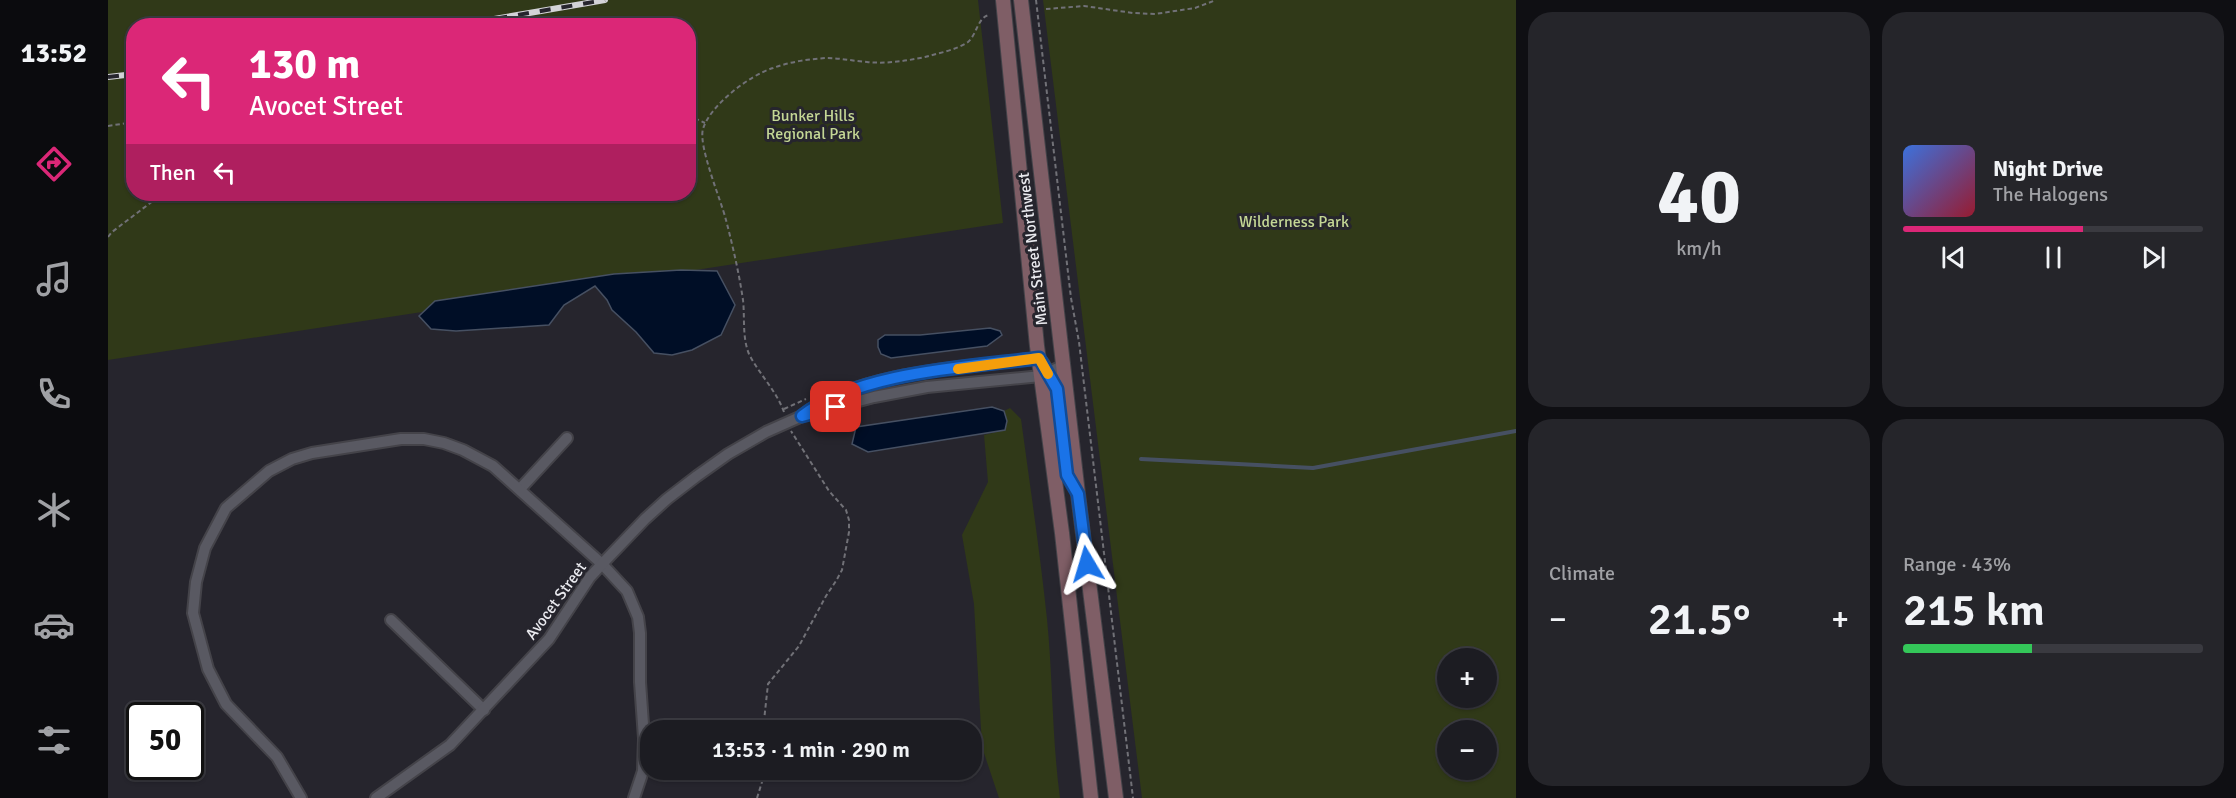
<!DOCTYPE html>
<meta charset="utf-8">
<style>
:root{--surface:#1c1c22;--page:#25252a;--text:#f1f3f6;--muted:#a0a1a5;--line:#3a3a40;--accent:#db2777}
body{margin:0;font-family:Signika,sans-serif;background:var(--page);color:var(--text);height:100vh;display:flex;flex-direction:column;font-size:22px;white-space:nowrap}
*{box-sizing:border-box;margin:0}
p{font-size:20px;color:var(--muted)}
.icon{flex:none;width:33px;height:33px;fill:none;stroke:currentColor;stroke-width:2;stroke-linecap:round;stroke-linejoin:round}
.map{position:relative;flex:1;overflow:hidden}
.details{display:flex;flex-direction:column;gap:12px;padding:12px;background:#0f0f13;width:720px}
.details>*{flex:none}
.top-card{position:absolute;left:18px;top:18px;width:570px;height:183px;border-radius:24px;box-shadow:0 2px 4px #0004,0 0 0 2px var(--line);background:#db2777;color:#fff;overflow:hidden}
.buttons{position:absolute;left:1329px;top:648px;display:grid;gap:12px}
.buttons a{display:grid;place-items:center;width:60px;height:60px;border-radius:50%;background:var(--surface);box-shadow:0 2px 4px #0004,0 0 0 2px var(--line);font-size:30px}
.speed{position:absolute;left:18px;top:702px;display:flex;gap:12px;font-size:30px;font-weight:700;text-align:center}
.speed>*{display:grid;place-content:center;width:78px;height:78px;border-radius:50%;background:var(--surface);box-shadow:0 2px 4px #0004,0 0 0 2px var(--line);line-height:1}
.speed .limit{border:3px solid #111;border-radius:9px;background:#fff;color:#111}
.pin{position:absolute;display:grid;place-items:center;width:51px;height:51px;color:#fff;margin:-26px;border-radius:12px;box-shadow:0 3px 9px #0006}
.me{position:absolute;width:66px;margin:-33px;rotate:353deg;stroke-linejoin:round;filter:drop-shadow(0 0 4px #0008)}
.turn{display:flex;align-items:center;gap:21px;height:126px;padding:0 24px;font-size:27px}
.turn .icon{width:78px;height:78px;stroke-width:2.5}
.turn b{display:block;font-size:42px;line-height:51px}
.then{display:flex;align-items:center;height:57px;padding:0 24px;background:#0003;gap:12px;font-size:22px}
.big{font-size:45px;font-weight:600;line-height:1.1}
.details .widget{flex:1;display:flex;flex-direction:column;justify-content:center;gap:9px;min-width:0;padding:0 21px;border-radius:24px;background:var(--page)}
.details .dial{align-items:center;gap:0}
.dial b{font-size:78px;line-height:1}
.song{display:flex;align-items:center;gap:18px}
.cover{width:72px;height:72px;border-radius:9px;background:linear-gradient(135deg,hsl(220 70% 55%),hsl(350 70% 35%))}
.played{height:6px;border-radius:3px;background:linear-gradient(90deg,var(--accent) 60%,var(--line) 60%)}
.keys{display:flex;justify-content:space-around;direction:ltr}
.heat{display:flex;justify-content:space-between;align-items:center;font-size:33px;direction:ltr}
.charge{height:9px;border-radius:4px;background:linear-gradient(90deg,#34c759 43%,var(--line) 0)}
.details .tiles{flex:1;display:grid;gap:12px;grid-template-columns:repeat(2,1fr)}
.trip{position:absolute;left:532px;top:720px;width:342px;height:60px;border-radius:24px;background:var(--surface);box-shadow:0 2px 4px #0004,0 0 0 2px var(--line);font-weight:600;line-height:60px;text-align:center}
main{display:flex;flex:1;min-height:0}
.dock{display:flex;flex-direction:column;width:108px;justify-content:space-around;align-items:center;background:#0b0b0e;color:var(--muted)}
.dock .icon{width:42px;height:42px}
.dock .on{color:var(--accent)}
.dock b{font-size:27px;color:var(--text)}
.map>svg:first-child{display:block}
.green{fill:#303918;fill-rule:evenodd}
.water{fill:#000e26;stroke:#465062;stroke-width:1.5}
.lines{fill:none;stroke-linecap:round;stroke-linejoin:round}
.stream{stroke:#465062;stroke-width:4}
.street-casing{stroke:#444349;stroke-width:14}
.secondary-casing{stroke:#444349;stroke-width:16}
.path{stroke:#717177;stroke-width:2;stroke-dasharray:4.5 3;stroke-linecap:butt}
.street{stroke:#595962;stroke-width:10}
.secondary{stroke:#7f5e66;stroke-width:14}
.rail-casing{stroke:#d3d3d8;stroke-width:6}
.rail{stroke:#26252d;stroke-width:4;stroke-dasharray:11;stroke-linecap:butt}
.route-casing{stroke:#114b97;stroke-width:15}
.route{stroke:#1a73e8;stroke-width:10}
.slow{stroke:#f59e0b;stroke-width:10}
.labels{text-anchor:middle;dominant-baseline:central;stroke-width:6;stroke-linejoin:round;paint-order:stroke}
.park-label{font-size:16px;fill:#c4d795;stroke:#26252d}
.street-label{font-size:16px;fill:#eaeaef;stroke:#26252d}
</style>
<main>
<nav class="dock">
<b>13:52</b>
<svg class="icon on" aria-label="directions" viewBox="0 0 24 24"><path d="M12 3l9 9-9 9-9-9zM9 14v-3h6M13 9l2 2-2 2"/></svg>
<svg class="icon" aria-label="music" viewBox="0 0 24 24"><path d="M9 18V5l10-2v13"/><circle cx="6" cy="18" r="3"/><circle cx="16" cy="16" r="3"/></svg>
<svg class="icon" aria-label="phone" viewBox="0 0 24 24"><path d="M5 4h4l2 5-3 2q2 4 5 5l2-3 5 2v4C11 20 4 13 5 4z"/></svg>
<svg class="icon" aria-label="climate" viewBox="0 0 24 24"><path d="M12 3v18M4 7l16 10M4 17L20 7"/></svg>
<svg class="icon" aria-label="car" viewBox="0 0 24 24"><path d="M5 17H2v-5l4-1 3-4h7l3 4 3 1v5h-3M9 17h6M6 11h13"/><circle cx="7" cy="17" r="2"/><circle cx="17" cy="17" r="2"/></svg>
<svg class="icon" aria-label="filters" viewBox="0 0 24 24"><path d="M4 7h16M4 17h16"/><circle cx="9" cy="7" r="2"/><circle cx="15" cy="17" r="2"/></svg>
</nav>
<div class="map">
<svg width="1408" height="798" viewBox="0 0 1408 798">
<rect width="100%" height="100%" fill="#26252d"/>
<g class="green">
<path d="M0 0H870L895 223 0 360ZM26 26H580V194H26Z"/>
<path d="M935 0H1408V798H1034ZM1340 658H1378V698H1340ZM1340 730H1378V770H1340Z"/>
<path d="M902 408 913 419C922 486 932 552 939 619 945 679 944 739 952 798H891L874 747 866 604 854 535 880 482 876 435 897 430 899 421 896 411Z"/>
</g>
<g class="water">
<path d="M573 270 609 271 627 305 613 335 584 350 564 355 546 353 528 332 504 310 499 300 487 286 456 305 441 325 348 331 323 329 311 316 327 301 506 274Z"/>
<path d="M882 328 892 331 894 335 879 346 783 358 773 354 770 347V340L777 335H812Z"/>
<path d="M884 407 896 411 899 421 897 430 760 452 744 444 748 427Z"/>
</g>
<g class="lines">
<path class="stream" d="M1033 459 1205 468 1408 431"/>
<g class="street-casing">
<g id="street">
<path d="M696 414C751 371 862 367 931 358"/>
<path d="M412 489 459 438"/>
<path d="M283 620 376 710"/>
<path d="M193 798 169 757 118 704 100 669 85 613 88 582 97 548 118 508 161 471 184 459 204 453 293 439H316L336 443 355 450 385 466 494 564 519 591 530 617 532 633V682L536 738 535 771 526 798"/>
<path d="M268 798 342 745 441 639 482 577 494 564 537 519 559 499 589 476 620 454 658 432 694 416 766 397 819 387 933 376 956 365"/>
</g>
</g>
<g class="secondary-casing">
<g id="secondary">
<path d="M895 0 929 346 954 533 983 798"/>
<path d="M913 0 970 494 1008 798"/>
<path d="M934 363 949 389 951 412"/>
</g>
</g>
<g class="path">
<path d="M928 0 963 298 971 342 1025 798"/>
<path d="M938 9 976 6 1025 13 1047 14 1087 8 1108 0"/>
<path d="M580 115 597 123"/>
<path d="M0 126 26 122"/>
<path d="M108 194 118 199 207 198 241 194"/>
<path d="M0 237 4 232 54 194"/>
<path d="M676 409 698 399"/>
<path d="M676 412C668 390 651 374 641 354 634 337 637 318 635 300 631 273 625 247 618 220 613 200 590 146 595 129 602 105 642 75 665 68 681 62 701 59 718 58 732 58 745 61 759 62 778 64 798 61 817 57 831 53 848 50 860 42 869 34 870 17 881 15"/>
<path d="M655 730 660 684 691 646 718 596 728 581 734 570 741 532V520L738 510 721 491 683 431"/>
<path d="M649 798 654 782V770"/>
</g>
<use href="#street" class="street"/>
<use href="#secondary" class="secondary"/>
<g class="rail-casing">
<g id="rail">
<path d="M345 26 497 0"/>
<path d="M0 77 26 74"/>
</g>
</g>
<use href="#rail" class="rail"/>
</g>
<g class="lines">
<g class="route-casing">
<path id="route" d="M728 407 694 416C750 372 860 367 931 358L949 389 959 475 970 494 979 564"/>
</g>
<use href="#route" class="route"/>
<path class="slow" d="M850 369 931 358 940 374"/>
</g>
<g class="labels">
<g class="park-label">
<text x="705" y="116">Bunker Hills<tspan x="705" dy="18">Regional Park</tspan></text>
<text x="1186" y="222">Wilderness Park</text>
</g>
<g class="street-label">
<text transform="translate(925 249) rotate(-97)">Main Street Northwest</text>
<text transform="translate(448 601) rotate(-54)">Avocet Street</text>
</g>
</g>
</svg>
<div class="buttons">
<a>+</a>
<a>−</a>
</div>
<div class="speed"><div class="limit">50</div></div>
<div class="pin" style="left:728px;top:407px;background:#d93025"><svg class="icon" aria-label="arrive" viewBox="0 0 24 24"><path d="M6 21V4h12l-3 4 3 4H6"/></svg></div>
<svg class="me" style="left:979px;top:564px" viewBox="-20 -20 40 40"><path d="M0-17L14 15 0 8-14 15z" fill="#1a73e8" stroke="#fff" stroke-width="4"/></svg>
<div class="trip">13:53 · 1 min · 290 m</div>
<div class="top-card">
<div class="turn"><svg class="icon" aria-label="left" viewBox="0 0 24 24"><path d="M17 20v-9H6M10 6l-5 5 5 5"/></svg><div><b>130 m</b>Avocet Street</div></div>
<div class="then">Then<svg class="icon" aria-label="left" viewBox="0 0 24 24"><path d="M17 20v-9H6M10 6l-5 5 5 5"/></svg></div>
</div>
</div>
<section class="details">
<div class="tiles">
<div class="widget dial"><b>40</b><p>km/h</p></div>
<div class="widget">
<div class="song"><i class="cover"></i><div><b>Night Drive</b><p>The Halogens</p></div></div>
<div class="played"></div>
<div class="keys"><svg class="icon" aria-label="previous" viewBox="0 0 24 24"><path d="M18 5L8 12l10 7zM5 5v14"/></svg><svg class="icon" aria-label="pause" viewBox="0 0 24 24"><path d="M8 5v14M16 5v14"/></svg><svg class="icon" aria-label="next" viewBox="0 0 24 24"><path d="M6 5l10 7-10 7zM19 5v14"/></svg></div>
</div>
<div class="widget"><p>Climate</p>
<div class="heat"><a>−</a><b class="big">21.5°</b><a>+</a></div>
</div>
<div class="widget"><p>Range · 43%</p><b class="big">215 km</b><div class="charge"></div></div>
</div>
</section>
</main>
